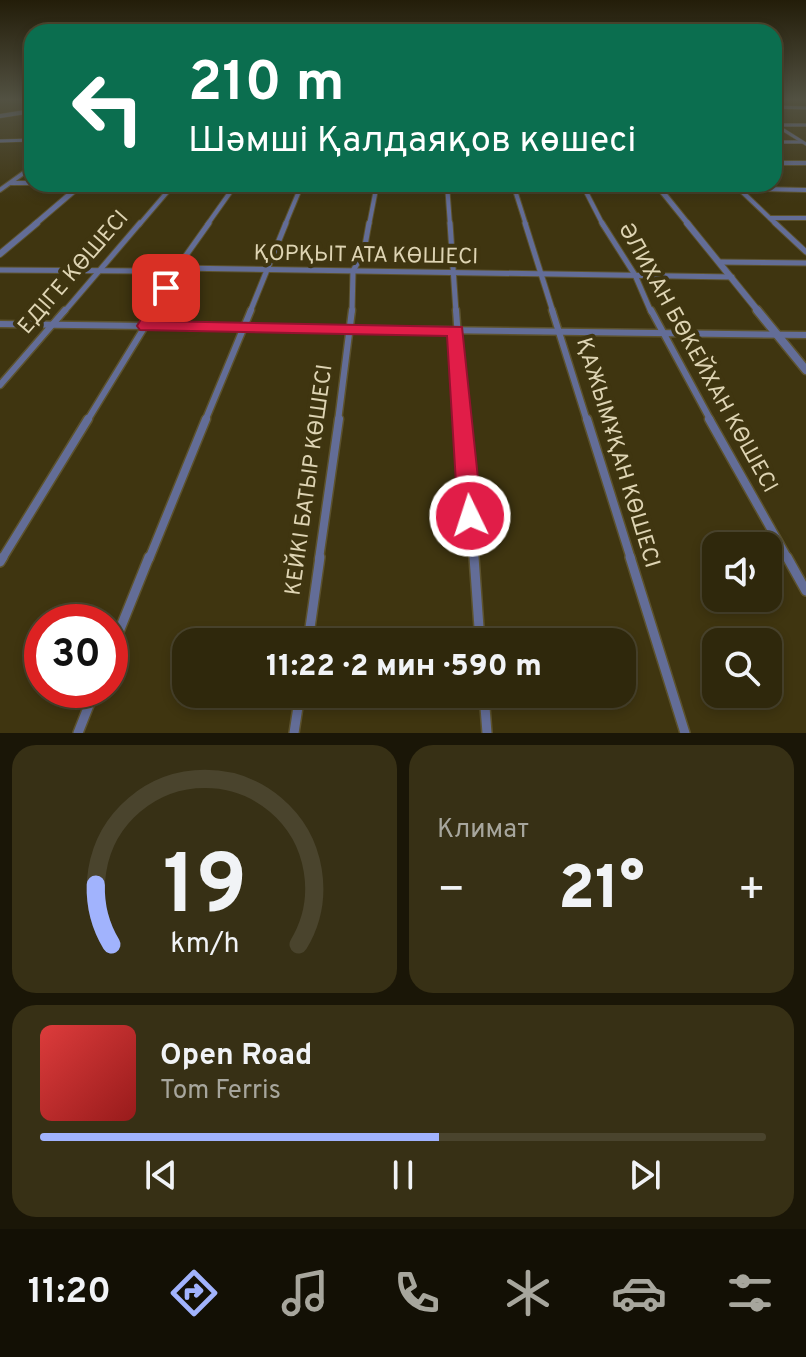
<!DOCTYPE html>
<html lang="ru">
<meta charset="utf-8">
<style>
:root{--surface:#2f280c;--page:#373015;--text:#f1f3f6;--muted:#a7a69d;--line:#4a442d;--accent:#a1b3fd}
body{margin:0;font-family:Overpass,sans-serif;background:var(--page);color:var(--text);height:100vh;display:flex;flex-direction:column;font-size:30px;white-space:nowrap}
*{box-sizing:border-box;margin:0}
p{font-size:26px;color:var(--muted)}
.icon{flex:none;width:44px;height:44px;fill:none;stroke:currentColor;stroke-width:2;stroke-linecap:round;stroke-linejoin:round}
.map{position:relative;height:733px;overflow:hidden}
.sheet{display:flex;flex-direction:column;gap:12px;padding:12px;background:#1a1607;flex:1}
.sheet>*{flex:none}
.banner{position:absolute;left:24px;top:24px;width:758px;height:168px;border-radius:24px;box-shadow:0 4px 12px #0003,0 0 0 2px var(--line);background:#0b6e4f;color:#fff;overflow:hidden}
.fabs{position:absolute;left:702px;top:532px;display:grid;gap:16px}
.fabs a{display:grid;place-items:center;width:80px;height:80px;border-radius:16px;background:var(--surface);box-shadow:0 4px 12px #0003,0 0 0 2px var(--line);font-size:40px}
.speed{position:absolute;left:24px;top:604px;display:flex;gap:16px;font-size:40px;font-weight:700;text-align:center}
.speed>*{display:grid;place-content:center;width:104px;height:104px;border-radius:50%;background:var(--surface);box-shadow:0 4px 12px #0003,0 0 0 2px var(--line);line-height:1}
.speed .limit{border:12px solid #d22;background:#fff;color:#111}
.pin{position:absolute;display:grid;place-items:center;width:68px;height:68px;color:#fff;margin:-34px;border-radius:16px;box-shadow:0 4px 12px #0006}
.me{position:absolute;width:88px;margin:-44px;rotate:356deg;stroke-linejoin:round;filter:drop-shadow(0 0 6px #0008)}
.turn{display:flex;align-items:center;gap:28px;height:168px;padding:0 32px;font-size:36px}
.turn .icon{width:104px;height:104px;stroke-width:2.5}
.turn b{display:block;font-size:56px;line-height:68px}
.big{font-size:60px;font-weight:800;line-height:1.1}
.sheet .widget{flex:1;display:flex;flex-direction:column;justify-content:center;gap:12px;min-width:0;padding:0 28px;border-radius:24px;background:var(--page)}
.sheet .dial{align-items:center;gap:0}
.dial svg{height:208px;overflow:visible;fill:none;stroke:var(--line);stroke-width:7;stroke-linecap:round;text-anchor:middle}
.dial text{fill:var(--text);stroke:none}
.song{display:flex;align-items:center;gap:24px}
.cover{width:96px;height:96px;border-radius:12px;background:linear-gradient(135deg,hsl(0 70% 55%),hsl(0 70% 35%))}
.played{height:8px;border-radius:4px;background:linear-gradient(90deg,var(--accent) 55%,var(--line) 55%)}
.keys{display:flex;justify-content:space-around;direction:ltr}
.heat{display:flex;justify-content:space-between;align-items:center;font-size:44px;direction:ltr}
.sheet .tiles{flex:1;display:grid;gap:12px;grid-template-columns:1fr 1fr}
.widget:last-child{grid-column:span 2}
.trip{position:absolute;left:172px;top:628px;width:464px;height:80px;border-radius:24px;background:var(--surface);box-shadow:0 4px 12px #0003,0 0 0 2px var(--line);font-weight:800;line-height:80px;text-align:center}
.menu{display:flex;height:128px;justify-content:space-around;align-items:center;background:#131005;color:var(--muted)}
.menu .icon{width:56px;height:56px}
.menu .active{color:var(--accent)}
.menu b{font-size:36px;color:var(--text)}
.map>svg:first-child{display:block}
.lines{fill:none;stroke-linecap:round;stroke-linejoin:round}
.minor-far5-casing{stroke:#5c522d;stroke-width:4}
.minor-far4-casing{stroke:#5c522d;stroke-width:6}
.minor-far3-casing{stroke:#5c522d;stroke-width:7}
.minor-far2-casing{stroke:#5c522d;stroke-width:9}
.minor-far1-casing{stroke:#5c522d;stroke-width:11}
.minor-casing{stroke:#5c522d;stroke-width:12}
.tertiary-far3-casing{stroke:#5c522d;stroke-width:5}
.tertiary-far2-casing{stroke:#5c522d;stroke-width:7}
.tertiary-far1-casing{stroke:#5c522d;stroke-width:8}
.tertiary-casing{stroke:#5c522d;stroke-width:11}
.minor-far5{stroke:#636d97;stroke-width:3}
.minor-far4{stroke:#636d97;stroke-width:4}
.minor-far3{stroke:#636d97;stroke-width:5}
.minor-far2{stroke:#636d97;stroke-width:6}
.minor-far1{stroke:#636d97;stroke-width:8}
.minor{stroke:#636d97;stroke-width:9}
.tertiary-far3{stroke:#636d97;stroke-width:4}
.tertiary-far2{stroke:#636d97;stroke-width:5}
.tertiary-far1{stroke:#636d97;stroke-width:6}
.tertiary{stroke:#636d97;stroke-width:8}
.route{fill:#e11d48;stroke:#92132f;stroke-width:2}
.labels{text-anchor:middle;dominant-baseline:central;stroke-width:8;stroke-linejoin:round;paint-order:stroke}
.street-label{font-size:22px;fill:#ded4b3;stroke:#3f3510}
</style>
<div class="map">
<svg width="806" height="733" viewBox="0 0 806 733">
<rect width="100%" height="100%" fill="#3f3510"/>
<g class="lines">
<g class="minor-far5-casing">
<g id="minor-far5">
<path d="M774 107 806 108"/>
<path d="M774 124 806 144"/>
<path d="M778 125H806"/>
<path d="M0 141 32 140"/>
<path d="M774 142H802"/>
</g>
</g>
<g class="minor-far4-casing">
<g id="minor-far4">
<path d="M774 163H806"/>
<path d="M11 183H32"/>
<path d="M79 184H225"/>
<path d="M447 184 450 225"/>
<path d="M506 184 806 190"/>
<path d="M513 184 526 225"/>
<path d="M582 184 603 225"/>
<path d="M734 184 777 225"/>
<path d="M0 190 32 167"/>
<path d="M770 218H806"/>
<path d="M139 225 174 184"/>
<path d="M207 225 236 184"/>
<path d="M285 225 302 184"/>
<path d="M369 225 377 184"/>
</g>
</g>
<g class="minor-far3-casing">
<g id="minor-far3">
<path d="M450 223 456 312"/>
<path d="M525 223 553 312"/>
<path d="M602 223 635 275 651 312"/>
<path d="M775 223 806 252"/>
<path d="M719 262 806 263"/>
<path d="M0 270 142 271 177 268 732 277"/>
<path d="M64 312 140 223"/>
<path d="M154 312 177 268 209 223"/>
<path d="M250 312 286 223"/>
<path d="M352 312 353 271 364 251 369 223"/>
</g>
</g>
<g class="minor-far2-casing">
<g id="minor-far2">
<path d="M456 310 464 421"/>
<path d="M552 310 587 421"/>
<path d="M651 310 711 421"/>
<path d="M0 324 806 335"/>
<path d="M0 385 65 310"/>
<path d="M87 421 155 310"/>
<path d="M205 421 251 310"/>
<path d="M338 421 352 310"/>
</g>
</g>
<g class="minor-far1-casing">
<g id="minor-far1">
<path d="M464 419 474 559"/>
<path d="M587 419 631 559"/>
<path d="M709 419 788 559"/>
<path d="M2 559 88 419"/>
<path d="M149 559 206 419"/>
<path d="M319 559 339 419"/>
</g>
</g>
<g class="minor-casing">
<g id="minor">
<path d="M474 557 480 642"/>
<path d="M630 557 685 733"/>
<path d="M787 557 806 591"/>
<path d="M0 562 3 557"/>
<path d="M308 642 320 557"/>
<path d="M110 654 149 557"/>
<path d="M484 694 487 733"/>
<path d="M78 733 95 690"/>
<path d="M294 733 300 694"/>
</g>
</g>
<g class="tertiary-far3-casing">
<path id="tertiary-far3" d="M0 116 32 111"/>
</g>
<g class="tertiary-far2-casing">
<g id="tertiary-far2">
<path d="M656 184 689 225"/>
<path d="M34 225 82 184"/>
</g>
</g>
<g class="tertiary-far1-casing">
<g id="tertiary-far1">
<path d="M687 223 759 312"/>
<path d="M0 254 37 223"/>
</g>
</g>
<g class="tertiary-casing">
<path id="tertiary" d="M757 310 806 370"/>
</g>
<use href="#minor-far5" class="minor-far5"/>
<use href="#minor-far4" class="minor-far4"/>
<use href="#minor-far3" class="minor-far3"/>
<use href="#minor-far2" class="minor-far2"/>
<use href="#minor-far1" class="minor-far1"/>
<use href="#minor" class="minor"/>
<use href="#tertiary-far3" class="tertiary-far3"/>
<use href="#tertiary-far2" class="tertiary-far2"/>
<use href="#tertiary-far1" class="tertiary-far1"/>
<use href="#tertiary" class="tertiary"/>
</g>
<linearGradient id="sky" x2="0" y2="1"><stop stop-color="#231d09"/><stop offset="0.49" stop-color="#525142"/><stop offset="1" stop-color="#525142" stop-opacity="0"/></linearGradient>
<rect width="806" height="203" fill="url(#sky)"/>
<path class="route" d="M166 283 174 288 157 321 462 327 482 516 478 524 470 527 461 524 458 516 447 336 140 330 137 326 159 288Z"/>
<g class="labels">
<g class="street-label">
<text transform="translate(366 256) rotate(1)">ҚОРҚЫТ АТА КӨШЕСІ</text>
<text transform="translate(74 273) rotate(-49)">ЕДІГЕ КӨШЕСІ</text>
<text transform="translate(697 358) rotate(61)">ӘЛИХАН БӨКЕЙХАН КӨШЕСІ</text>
<text transform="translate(617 453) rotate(73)">ҚАЖЫМҰҚАН КӨШЕСІ</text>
<text transform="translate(310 480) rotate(-82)">КЕЙКІ БАТЫР КӨШЕСІ</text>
</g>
</g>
</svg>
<div class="fabs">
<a><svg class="icon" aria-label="sound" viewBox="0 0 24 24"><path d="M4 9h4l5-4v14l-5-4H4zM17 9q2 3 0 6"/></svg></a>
<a><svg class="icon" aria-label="search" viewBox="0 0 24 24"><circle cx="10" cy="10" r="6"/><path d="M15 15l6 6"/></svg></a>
</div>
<div class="speed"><div class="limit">30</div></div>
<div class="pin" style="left:166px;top:288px;background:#d93025"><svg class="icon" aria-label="arrive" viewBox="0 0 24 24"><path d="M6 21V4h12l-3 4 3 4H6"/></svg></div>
<svg class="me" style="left:470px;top:516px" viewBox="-20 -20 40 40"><circle r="17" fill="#e11d48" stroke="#fff" stroke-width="3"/><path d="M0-11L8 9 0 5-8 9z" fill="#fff"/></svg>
<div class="trip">11:22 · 2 мин · 590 m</div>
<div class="banner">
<div class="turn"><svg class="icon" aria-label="left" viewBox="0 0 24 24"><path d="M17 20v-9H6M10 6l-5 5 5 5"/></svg><div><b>210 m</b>Шәмші Қалдаяқов көшесі</div></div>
</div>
</div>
<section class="sheet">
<div class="tiles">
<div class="widget dial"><svg viewBox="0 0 100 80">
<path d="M14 69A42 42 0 1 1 86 69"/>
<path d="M14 69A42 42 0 0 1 8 46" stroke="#a1b3fd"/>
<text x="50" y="56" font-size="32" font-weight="700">19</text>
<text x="50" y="72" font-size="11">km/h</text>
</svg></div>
<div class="widget"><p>Климат</p>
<div class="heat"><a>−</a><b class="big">21°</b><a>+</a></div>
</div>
<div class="widget">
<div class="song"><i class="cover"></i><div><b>Open Road</b><p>Tom Ferris</p></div></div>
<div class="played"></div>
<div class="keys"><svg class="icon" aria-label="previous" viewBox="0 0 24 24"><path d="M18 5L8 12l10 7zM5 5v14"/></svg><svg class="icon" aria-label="pause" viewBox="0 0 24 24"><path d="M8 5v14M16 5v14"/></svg><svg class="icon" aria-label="next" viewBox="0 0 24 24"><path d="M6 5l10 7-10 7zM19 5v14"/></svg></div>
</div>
</div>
</section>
<nav class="menu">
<b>11:20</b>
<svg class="icon active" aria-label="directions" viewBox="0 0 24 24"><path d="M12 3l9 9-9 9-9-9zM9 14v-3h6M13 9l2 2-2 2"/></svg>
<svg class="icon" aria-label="music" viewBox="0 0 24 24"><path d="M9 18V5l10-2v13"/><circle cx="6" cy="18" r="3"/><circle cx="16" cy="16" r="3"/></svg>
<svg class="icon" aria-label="phone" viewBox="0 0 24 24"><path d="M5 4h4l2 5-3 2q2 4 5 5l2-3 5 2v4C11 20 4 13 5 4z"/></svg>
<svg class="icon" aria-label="climate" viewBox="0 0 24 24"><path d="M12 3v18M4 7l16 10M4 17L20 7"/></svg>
<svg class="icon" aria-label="car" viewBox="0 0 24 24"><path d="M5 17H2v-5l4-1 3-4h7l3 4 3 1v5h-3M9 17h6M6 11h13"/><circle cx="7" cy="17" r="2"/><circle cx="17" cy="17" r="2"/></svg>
<svg class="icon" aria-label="filters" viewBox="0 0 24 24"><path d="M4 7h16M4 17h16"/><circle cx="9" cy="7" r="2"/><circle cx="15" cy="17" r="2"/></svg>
</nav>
